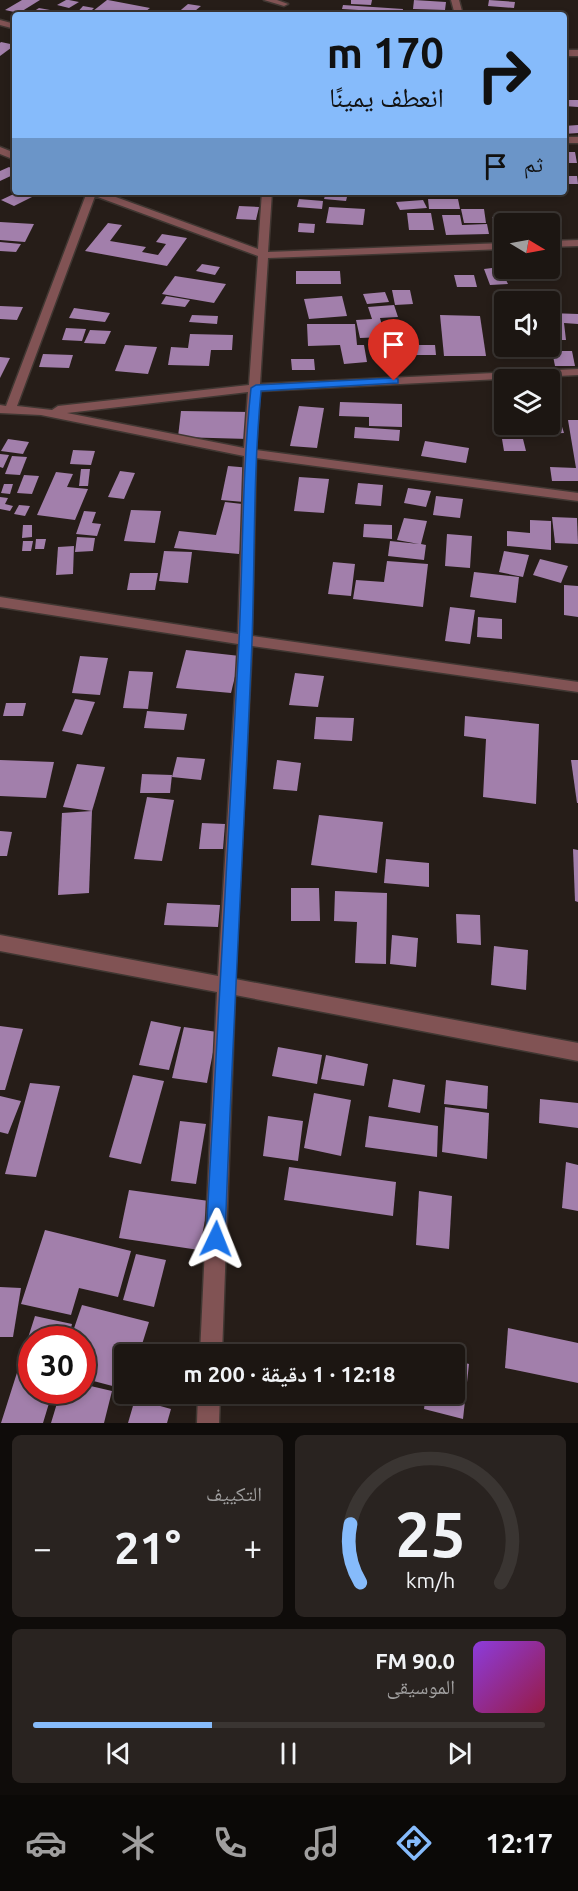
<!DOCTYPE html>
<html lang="ar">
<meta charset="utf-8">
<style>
:root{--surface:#1c1612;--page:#292320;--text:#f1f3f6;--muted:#a09f9f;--line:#3a3532;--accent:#86bbfb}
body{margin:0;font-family:Ubuntu,"Noto Naskh Arabic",sans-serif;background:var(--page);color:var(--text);direction:rtl;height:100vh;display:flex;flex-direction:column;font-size:22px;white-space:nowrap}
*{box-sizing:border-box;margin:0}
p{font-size:20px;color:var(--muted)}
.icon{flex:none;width:33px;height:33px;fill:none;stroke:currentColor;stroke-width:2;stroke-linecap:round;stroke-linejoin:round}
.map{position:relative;height:1423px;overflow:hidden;direction:ltr}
.drawer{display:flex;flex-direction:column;gap:12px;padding:12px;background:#0f0c0a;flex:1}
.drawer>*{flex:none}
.top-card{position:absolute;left:12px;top:12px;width:555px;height:183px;border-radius:6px;box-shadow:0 3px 9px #0003,0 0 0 2px var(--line);direction:rtl;background:#86bbfb;color:#111;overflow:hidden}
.needle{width:39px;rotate:100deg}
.tools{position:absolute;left:494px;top:213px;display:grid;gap:12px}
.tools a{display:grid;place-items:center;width:66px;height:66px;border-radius:6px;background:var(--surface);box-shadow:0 3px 9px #0003,0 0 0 2px var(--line);font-size:30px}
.speed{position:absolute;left:18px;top:1326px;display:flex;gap:12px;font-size:30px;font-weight:700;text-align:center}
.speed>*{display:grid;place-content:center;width:78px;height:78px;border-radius:50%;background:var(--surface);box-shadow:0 3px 9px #0003,0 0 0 2px var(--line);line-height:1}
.speed .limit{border:9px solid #d22;background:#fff;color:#111}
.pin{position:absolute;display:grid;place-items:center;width:51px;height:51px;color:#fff;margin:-62px -26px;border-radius:50% 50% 50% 0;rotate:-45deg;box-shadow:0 0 6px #0007}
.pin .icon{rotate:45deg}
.me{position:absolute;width:66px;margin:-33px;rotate:2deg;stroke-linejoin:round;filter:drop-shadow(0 0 4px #0008)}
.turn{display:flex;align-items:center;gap:21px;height:126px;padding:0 24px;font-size:27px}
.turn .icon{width:78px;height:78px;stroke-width:2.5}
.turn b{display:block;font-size:42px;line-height:51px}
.then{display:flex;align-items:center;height:57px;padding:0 24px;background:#0003;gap:12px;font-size:22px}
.big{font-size:45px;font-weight:700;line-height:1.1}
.drawer .widget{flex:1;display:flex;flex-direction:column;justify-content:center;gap:9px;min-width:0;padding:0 21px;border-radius:9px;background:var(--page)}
.drawer .dial{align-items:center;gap:0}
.dial svg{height:156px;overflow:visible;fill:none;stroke:var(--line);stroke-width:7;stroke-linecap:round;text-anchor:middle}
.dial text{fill:var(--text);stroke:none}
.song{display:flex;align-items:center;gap:18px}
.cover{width:72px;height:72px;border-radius:9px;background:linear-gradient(135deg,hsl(270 70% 55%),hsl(340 70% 35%))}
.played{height:6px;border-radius:3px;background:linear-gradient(90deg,var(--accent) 35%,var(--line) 35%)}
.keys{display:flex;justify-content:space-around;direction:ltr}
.heat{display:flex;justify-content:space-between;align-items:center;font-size:33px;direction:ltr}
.drawer .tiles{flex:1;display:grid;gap:12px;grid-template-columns:1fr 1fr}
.widget:last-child{grid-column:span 2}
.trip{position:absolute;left:114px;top:1344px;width:351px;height:60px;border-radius:6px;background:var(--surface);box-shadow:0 3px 9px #0003,0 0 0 2px var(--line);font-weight:700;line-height:60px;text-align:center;direction:rtl}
.menu{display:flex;height:96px;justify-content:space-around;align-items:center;background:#0b0907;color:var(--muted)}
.menu .icon{width:42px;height:42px}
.menu .active{color:var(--accent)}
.menu b{font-size:27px;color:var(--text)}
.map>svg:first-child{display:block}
.building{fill:#a27fab}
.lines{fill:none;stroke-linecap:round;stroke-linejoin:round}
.minor-casing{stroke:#403732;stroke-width:3}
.minor{fill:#815354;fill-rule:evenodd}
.route{fill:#1a73e8;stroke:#114b97;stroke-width:1.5}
</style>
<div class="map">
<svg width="578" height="1423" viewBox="0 0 578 1423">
<rect width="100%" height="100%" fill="#261d18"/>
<g class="building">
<path d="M22 0H40L19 13 5 10Z"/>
<path d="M66 0H69L79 2 69 8 57 5Z"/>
<path d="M107 0H108L150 8 141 15H117L93 11Z"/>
<path d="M351 0H372L371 5 351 4Z"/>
<path d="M414 0 446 2 445 10 413 9Z"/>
<path d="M489 0 515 2 514 8 488 6Z"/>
<path d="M188 4 201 6 190 15H175Z"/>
<path d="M343 5 403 9 402 15 374 13 375 11 342 9Z"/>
<path d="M83 6 94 8 87 15H75Z"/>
<path d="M39 8 50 10 42 15H28Z"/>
<path d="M312 11 359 13V15H311Z"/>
<path d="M1 42 15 45 0 56V43Z"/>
<path d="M564 100H578V107L564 106Z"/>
<path d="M578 125V133L564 134V126Z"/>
<path d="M564 152H575L577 163H564Z"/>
<path d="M9 167 15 170V174L0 181V171Z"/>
<path d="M564 176H577L578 184H564Z"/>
<path d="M18 192H38L40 193 14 206 1 200Z"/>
<path d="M326 192 348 193 346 201 324 199Z"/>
<path d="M299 199 323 201 322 209 297 207Z"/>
<path d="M428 199H458L460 209H429Z"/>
<path d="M423 200 427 208 400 210 396 202Z"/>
<path d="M239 206 259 207 256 220 236 219Z"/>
<path d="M329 207 365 209 363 225 326 223Z"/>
<path d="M461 209H484L486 223H464Z"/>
<path d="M407 213H431L434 230H409Z"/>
<path d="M442 215H460L462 225 487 224 489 234 446 235Z"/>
<path d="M513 216 515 224H504V226H495L492 217Z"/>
<path d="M0 222 34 224 25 242 0 240Z"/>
<path d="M108 223 122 225 110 241 146 247 142 252 158 255 166 244 156 242 162 234 187 238 167 266 85 251Z"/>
<path d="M299 223 315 224 314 233 298 232Z"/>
<path d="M0 242 21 244 16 252 0 251Z"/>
<path d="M202 264 220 267 215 275 196 271Z"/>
<path d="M500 267 508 284 490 285 484 269Z"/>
<path d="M296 271H340L341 284H296Z"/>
<path d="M454 275H474L477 287H457Z"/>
<path d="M175 276 226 284 214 303 162 294Z"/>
<path d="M392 290H410L413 304 395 305Z"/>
<path d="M385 292 389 302 367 304 363 294Z"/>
<path d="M166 296 190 300 185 307 161 304Z"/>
<path d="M342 296 347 316 309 319 304 299Z"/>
<path d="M394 305 398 317 380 318 385 337 360 338 356 320 372 319 368 307Z"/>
<path d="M0 306 23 307 17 320 0 319Z"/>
<path d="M74 308 110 313 105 322 69 318Z"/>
<path d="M492 311H504V326H493Z"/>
<path d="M549 313 578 314V324L564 323 566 340H549Z"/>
<path d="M192 315 218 316 217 324 189 322Z"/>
<path d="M440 315 480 316 486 356H444Z"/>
<path d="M307 324H355L357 345H364L367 362 344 364 340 345 308 346Z"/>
<path d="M66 328 86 329 82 341 62 340Z"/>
<path d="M90 330 111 331 105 344 84 343Z"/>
<path d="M190 334 233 335 232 350H211L209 366 168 365 171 347 188 348Z"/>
<path d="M125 345 157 347 148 374 115 371Z"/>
<path d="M395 345H435L436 355H395Z"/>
<path d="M552 351H572L575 366H555Z"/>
<path d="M43 354 73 355 69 368 39 367Z"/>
<path d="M0 357 10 358 0 378Z"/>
<path d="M291 359H314L315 370H292Z"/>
<path d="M494 397H504V424H524V426L502 427Z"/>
<path d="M340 402 402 404V427L369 426V417L339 416Z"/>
<path d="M299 406 324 408 317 448 290 446Z"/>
<path d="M549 408H556L564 433 540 434 538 424H549Z"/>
<path d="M181 411 251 412 248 439 178 437Z"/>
<path d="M568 420H578V481H552L550 467 576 468Z"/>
<path d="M355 427 400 430 399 441 354 438Z"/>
<path d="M8 439 29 442 23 454 1 451Z"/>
<path d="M502 439H523L526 451H504Z"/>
<path d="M425 441 469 448 466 463 421 456Z"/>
<path d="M73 450 95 451 91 465 70 464Z"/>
<path d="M0 454 9 455 3 468 0 467Z"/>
<path d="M12 456 27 457 20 475 5 474Z"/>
<path d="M228 466 251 468 244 502 221 500Z"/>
<path d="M81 469H90L88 486H79Z"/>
<path d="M120 471 135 473 124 499 108 497Z"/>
<path d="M56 472 73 474 67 487 88 489 75 520 37 515Z"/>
<path d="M24 475 39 476 32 494 17 493Z"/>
<path d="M299 477 329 479 324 513 294 511Z"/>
<path d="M358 483 383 485 381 506 355 504Z"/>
<path d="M4 484H13L10 494 1 493Z"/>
<path d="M408 488 431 491 426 507 404 503Z"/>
<path d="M436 496 463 499 460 518 433 515Z"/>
<path d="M0 497 8 498 5 504 13 506 10 511 0 509Z"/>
<path d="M225 502 251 505 239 554 174 548 179 531 216 535Z"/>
<path d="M19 505 30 506 25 516 14 514Z"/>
<path d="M131 510 161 511 155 543 124 541Z"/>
<path d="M84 511 96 512 92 523 101 524 97 536 76 534Z"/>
<path d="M552 517 577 518 578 544 555 543Z"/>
<path d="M404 518 427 521 421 544 426 545 424 560 388 556 390 541 419 544 397 540Z"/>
<path d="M530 520 551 521V550L507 546V531L530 533Z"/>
<path d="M364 524 392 525V539L363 537Z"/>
<path d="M23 525H32V537L22 538Z"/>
<path d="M447 534 472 536 470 568 445 566Z"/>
<path d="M77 537 95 538 93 551 75 552Z"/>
<path d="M36 539H46L44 549H35Z"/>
<path d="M23 541H33L31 551H22Z"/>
<path d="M74 546 73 574 56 575 58 547Z"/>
<path d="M164 551 192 552 188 583 159 581Z"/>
<path d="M504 551 529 555 523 577 499 572Z"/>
<path d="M540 559 568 566 561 583 533 575Z"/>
<path d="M387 561 428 564 423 607 353 599 356 580 384 582Z"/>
<path d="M333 562 355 564 351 596 328 594Z"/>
<path d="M474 572 519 577 516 603 470 597Z"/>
<path d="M130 573H158L155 590H127Z"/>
<path d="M564 585 578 586V617L564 615Z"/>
<path d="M450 607 475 610 470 644 445 641Z"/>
<path d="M478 617 502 619V639L477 637Z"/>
<path d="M186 650 240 656 231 693 176 688Z"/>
<path d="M80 656 108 658 100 695 72 693Z"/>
<path d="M129 671 153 672 148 709 123 708Z"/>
<path d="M295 673 324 676 318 707 289 705Z"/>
<path d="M75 699 95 702 82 735 62 731Z"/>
<path d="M6 703H26L23 716H3Z"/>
<path d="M147 711 187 714 184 730 144 728Z"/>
<path d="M465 716 539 724 536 804 483 797 486 739 464 736Z"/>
<path d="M316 717 354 718 352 741 314 739Z"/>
<path d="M177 757 205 759 201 780 172 777Z"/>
<path d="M0 760 54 762 46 798 0 796Z"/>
<path d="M277 760 301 763 297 791 273 789Z"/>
<path d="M571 760H578V803H577Z"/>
<path d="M77 764 105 767 92 811 63 807Z"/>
<path d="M142 774 172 775 170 793H140Z"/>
<path d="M147 797 174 800 162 861 134 859Z"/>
<path d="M92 811 89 893 58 895 62 813Z"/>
<path d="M319 815 383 822 377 873 311 865Z"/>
<path d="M202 823 225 824 223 849H199Z"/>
<path d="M0 831 12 832 7 856H0Z"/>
<path d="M573 849 578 850V902L575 901Z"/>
<path d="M386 859 429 863V887L384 883Z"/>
<path d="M291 888H319L320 921H291Z"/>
<path d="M335 891 387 893 386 964 355 963 357 922 334 921Z"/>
<path d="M167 903 220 905 218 927 164 925Z"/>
<path d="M456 914 480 915 481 945 457 943Z"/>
<path d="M392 935 418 938 416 967 390 964Z"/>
<path d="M494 946 528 950 526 990 491 985Z"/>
<path d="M151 1021 181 1027 169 1070 139 1065Z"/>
<path d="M0 1026 23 1029 5 1090H0Z"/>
<path d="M184 1027 217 1032 207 1083 172 1078Z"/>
<path d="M278 1047 322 1055 317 1084 272 1076Z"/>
<path d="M326 1055 368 1064 364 1086 321 1079Z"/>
<path d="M133 1075 164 1081 141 1164 109 1157Z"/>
<path d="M393 1079 425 1085 420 1113 388 1107Z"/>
<path d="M446 1080 488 1086 487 1109 444 1104Z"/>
<path d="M30 1083 60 1086 36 1177 5 1174Z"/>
<path d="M314 1093 351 1100 341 1156 304 1148Z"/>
<path d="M0 1096 21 1101 8 1134 0 1132Z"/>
<path d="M540 1099 578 1103V1128L539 1123Z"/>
<path d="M445 1107 489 1113 487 1159 442 1152Z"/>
<path d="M268 1116 303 1121 298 1161 263 1156Z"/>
<path d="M369 1116 438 1126 437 1157 365 1147Z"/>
<path d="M180 1121 206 1124 196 1184 171 1181Z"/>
<path d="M566 1162 578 1165V1211L562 1208Z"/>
<path d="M289 1167 396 1182 393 1216 284 1200Z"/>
<path d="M129 1190 209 1201 199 1250 119 1238Z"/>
<path d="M419 1191 452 1196 449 1249 416 1245Z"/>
<path d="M45 1230 131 1251 118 1297 79 1288 71 1315 21 1304Z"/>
<path d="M136 1254 166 1260 154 1307 123 1300Z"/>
<path d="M0 1287 21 1288 13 1337H0Z"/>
<path d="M82 1305 149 1322 139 1354H124V1389L82 1378V1340H70Z"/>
<path d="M35 1316 72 1324 68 1340H32V1390H53L43 1423H1Z"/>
<path d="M508 1328 578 1343V1383L505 1368Z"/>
<path d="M454 1360 469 1364 463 1419 424 1409 426 1394H454Z"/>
<path d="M82 1384 112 1391 104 1423H51L61 1390H82Z"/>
<path d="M135 1399 171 1409 167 1423H128Z"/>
</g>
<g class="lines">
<g class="minor-casing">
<g id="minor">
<path d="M264 0H277L288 4 284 6Z"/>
<path d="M451 0H459L463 15H455Z"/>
<path d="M0 20 15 24V29L0 25Z"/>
<rect x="564" y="50" width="14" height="6"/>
<rect x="564" y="137" width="14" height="6"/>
<path d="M0 147 15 153V160L0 154Z"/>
<path d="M87 192H102L258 249 262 192H272L268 252 504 243V249L268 258 260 384 578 369V375L260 391 256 450 578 493V501L256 458 252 636 578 682V692L252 646 235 979 578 1043V1061L235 995 222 1354H200L217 992 0 951V935L218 976 238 644 0 607V597L238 634 244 456 41 415 0 413V405L6 406ZM95 196 258 256 249 385 58 406 52 410 17 406ZM248 392 244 448 67 413Z"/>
<path d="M578 240V246L549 247V241Z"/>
<path d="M198 1394H220L219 1423H197Z"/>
</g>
</g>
<use href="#minor" class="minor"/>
</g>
<path class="route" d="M394 378 398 379V383L261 391C253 474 255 557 252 641 244 840 232 1040 225 1239L222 1246 216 1248 209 1246 206 1239C216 1040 229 841 239 642 243 557 242 473 251 388L256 385Z"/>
</svg>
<div class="tools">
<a><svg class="needle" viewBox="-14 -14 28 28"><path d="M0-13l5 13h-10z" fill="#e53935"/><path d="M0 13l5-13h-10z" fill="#a09f9f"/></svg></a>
<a><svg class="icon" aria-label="sound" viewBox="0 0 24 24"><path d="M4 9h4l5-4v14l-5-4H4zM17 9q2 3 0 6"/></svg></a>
<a><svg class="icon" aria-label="layers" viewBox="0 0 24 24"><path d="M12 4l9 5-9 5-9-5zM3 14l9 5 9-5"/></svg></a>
</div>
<div class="speed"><div class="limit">30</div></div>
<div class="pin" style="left:394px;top:381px;background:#d93025"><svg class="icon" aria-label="arrive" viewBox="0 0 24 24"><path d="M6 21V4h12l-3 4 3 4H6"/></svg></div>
<svg class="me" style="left:216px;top:1239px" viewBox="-20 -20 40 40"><path d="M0-17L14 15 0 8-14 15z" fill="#1a73e8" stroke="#fff" stroke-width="4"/></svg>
<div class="trip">12:18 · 1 دقيقة · 200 m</div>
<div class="top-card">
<div class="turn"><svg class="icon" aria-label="right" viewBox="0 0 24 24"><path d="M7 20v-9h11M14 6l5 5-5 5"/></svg><div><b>170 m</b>انعطف يمينًا</div></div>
<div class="then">ثم<svg class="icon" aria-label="arrive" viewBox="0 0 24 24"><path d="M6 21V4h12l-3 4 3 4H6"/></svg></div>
</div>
</div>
<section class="drawer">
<div class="tiles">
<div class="widget dial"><svg viewBox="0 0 100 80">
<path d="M14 69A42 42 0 1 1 86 69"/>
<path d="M14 69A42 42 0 0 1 9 39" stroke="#86bbfb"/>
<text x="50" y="56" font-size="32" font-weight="700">25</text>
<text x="50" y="72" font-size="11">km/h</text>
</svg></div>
<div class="widget"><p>التكييف</p>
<div class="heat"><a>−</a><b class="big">21°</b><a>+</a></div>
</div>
<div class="widget">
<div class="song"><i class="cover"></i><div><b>90.0 FM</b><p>الموسيقى</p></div></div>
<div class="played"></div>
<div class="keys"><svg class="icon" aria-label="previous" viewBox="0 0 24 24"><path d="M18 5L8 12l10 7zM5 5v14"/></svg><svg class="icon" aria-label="pause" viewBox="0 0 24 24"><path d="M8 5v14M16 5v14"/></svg><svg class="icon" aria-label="next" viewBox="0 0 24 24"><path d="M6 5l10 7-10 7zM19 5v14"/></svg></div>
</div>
</div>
</section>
<nav class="menu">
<b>12:17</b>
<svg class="icon active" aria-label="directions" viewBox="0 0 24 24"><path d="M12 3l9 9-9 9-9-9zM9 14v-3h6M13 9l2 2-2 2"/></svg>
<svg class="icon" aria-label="music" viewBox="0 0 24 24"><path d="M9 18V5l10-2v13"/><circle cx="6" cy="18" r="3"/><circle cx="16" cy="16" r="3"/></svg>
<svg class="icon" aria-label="phone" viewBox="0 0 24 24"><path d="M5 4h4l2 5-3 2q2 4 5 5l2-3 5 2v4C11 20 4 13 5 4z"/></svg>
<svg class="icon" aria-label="climate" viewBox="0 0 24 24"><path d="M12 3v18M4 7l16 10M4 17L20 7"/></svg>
<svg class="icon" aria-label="car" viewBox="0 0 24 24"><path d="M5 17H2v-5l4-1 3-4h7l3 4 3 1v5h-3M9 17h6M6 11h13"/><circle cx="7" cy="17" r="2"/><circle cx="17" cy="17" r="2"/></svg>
</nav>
